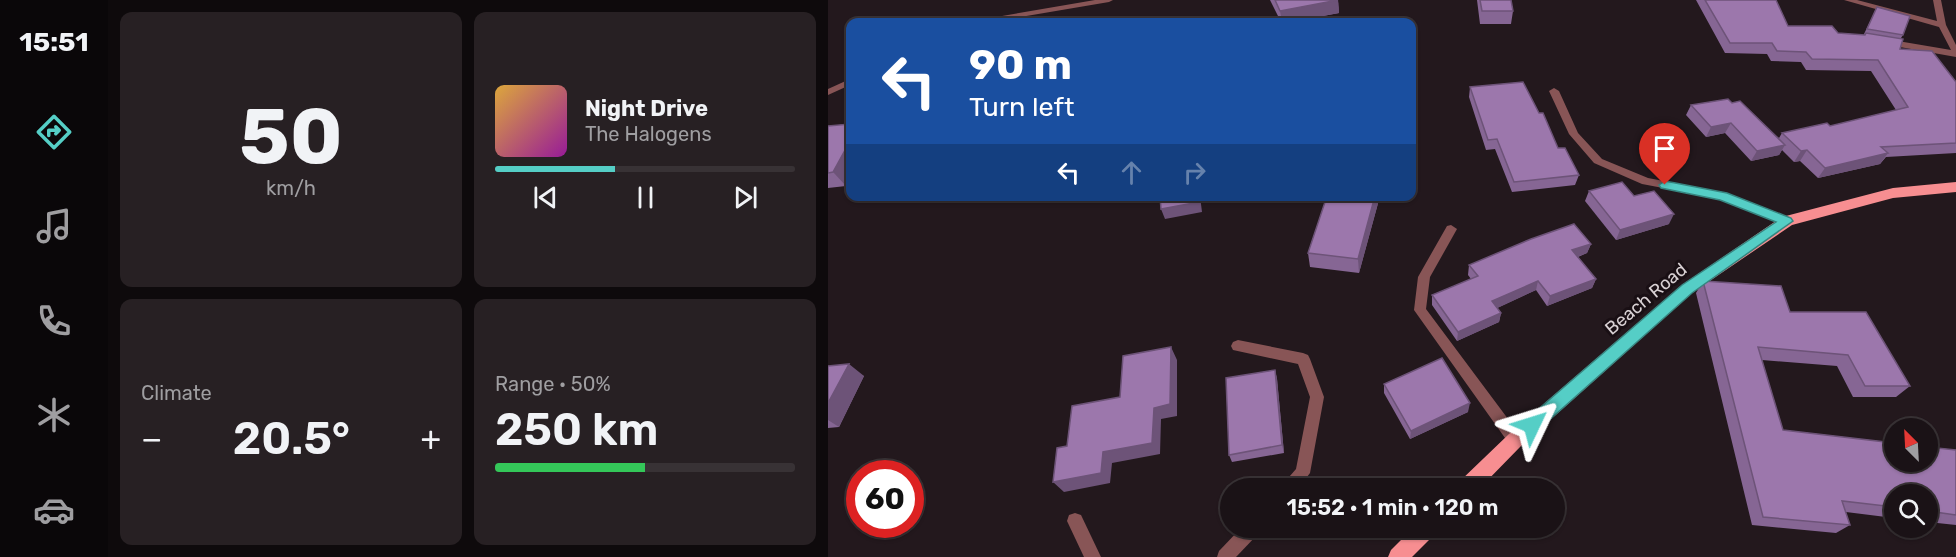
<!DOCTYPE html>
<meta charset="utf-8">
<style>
:root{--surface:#1a1216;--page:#272023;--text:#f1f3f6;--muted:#9f9ea1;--line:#383235;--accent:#55cec6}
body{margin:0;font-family:Rubik,sans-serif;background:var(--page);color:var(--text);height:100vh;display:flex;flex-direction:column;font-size:22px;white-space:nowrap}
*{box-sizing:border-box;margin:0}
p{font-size:20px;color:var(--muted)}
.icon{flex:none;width:33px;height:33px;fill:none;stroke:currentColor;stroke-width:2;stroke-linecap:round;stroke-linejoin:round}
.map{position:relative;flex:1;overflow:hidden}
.side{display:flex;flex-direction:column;gap:12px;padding:12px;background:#0e0a0c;width:720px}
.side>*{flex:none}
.guide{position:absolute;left:18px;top:18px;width:570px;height:183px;border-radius:12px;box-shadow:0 2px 4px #0004,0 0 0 2px var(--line);background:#1a4fa0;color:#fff;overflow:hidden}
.needle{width:39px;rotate:336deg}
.controls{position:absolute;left:1056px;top:418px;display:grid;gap:12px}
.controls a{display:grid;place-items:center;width:54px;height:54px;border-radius:50%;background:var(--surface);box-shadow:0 2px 4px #0004,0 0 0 2px var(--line);font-size:30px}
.speed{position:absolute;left:18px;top:460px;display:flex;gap:12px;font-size:30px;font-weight:700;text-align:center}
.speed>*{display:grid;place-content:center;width:78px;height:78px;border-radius:50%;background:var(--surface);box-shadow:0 2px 4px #0004,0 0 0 2px var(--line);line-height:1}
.speed .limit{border:9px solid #d22;background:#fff;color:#111}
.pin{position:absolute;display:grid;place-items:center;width:51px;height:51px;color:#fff;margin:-62px -26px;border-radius:50% 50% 50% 0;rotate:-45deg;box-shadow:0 0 6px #0007}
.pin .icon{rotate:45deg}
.me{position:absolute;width:66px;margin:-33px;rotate:49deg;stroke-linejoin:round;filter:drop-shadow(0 0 4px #0008)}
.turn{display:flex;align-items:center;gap:21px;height:126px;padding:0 24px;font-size:27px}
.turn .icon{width:78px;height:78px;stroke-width:2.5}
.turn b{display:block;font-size:42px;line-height:51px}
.lanes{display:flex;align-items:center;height:57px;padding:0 24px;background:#0003;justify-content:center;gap:30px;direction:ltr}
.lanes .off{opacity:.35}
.big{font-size:45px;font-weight:600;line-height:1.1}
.side .widget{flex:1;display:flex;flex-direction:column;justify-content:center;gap:9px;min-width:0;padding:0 21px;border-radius:12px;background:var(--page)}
.side .dial{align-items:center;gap:0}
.dial b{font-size:78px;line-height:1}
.song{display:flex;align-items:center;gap:18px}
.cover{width:72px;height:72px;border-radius:9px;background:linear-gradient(135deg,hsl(40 70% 55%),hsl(300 70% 35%))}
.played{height:6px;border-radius:3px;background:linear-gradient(90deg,var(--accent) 40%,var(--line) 40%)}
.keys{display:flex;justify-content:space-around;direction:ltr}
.heat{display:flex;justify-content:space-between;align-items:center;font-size:33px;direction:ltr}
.charge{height:9px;border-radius:4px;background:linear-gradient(90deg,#34c759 50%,var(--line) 0)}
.side .tiles{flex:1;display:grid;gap:12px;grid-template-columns:repeat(2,1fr)}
.trip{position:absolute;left:392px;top:478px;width:345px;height:60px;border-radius:30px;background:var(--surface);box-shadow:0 2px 4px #0004,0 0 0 2px var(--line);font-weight:600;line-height:60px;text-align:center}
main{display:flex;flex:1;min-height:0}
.menu{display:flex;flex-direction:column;width:108px;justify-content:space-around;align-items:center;background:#0a0709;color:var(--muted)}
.menu .icon{width:42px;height:42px}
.menu .selected{color:var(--accent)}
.menu b{font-size:27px;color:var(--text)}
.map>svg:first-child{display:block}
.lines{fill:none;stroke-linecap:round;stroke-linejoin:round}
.minor{fill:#885556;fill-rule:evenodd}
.primary{fill:#f78e91;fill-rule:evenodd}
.wall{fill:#866694}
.shaded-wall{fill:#6d5378}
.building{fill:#9c77ac;stroke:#6d5378;stroke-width:1.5}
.route{fill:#55cec6;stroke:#378681;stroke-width:1.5}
.labels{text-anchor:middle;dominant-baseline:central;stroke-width:6;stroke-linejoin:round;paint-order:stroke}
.street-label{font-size:18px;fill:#d8d0d3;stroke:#190f14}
</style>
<main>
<nav class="menu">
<b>15:51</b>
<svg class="icon selected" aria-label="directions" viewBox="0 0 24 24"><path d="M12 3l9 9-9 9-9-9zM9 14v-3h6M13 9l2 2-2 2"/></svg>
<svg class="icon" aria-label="music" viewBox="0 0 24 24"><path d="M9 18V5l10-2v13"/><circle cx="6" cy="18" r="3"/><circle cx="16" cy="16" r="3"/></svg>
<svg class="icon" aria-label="phone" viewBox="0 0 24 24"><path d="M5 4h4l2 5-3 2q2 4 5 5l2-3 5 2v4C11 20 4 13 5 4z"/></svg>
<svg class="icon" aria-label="climate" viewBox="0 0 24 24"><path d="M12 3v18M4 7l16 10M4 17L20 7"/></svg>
<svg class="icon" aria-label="car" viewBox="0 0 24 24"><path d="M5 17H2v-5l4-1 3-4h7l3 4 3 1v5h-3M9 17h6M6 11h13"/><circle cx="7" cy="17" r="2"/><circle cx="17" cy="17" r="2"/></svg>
</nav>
<section class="side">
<div class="tiles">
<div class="widget dial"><b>50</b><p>km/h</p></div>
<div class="widget">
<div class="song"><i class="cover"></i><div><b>Night Drive</b><p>The Halogens</p></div></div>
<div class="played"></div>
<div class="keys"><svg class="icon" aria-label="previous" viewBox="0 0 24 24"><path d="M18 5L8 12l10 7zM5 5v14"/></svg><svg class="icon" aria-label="pause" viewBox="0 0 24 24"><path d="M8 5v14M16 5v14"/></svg><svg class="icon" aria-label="next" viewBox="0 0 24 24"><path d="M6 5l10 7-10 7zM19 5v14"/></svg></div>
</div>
<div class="widget"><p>Climate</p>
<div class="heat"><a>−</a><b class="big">20.5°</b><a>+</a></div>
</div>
<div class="widget"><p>Range · 50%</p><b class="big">250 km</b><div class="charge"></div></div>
</div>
</section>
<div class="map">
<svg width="1128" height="557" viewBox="0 0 1128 557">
<rect width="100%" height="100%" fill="#23181d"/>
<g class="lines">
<g class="minor">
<path d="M267 0H285L281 2 162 22H147L151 20Z"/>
<path d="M1016 0H1029L1109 21 1105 0H1113L1118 25 1128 45V57L1055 44 1054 42 1058 39 1123 50 1111 27Z"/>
<path d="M22 79V85L0 95V89Z"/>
<path d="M726 88 731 91 750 133 774 159 820 178 899 193 963 218 965 221 959 225 893 199 814 184 766 163 741 134 721 91Z"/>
<path d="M623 225 629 229 602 277 598 309 692 435 694 440 692 445 687 447 682 445 586 310 590 277 619 226Z"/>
<path d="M410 340 475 353 480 355 482 359 496 397 482 473 470 489H452L455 484 468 469 482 397 470 364 405 350 403 346 405 342Z"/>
<path d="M247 513 253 515 273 557H256L239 521 241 515Z"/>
<path d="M413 528H432L430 534 408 557H389L391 551Z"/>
</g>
<g class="primary">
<path d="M1128 182V192L1065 198 964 225 864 293 693 446 651 489H628L631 482 681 434 854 285 954 217 1065 188Z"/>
<path d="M585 528H609L606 535 584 557H560L563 550Z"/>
</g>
</g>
<g class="wall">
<path d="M442 0H510L511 13 463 22H453Z"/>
<path d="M649 0H683L685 11 683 24H652Z"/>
<path d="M868 0H948L960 26 1010 33 1036 35V34L1049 7 1075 35 1073 38 1072 49 1128 82V153L1058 157 1052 164 990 178 972 161 966 162 954 150 951 155 923 161 897 133 878 137 858 115 863 105 904 103 951 138 954 133 1002 126 1068 110 1043 71 978 70 973 62 943 61 939 54 897 53Z"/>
<path d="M642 87 730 148 751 175 747 185 684 192 667 149 658 150 641 97Z"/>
<path d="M22 124V177L18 186 0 188V126Z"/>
<path d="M761 191 806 196 841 224 788 240 757 201Z"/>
<path d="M499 196H552L531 273 482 267 480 253Z"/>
<path d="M763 244 759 253 750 257 768 279 764 288 719 306 708 290 669 308 673 313 671 322 629 341 604 305V295L643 279 640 275 641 265Z"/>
<path d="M875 281 962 312 1082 386 1068 397H1025L1009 366 934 360 955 430 1128 450V525L1100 522V495H1066V518L1018 512 1022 525 1008 533 924 525 868 293Z"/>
<path d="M0 366 36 376 11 427 0 428Z"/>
<path d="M447 370 449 379 456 453 404 462 401 455Z"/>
<path d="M556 384 640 412 582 439 556 393Z"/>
</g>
<g class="shaded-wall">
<path d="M510 0 511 13 463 22H454L452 11Z"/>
<path d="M903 123 897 133 878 137 883 127Z"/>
<path d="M22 141V177L18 186 5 172Z"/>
<path d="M957 145 951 155 923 161 929 151Z"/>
<path d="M979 150 972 161 966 162 973 151Z"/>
<path d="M1060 153 1052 164 990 178 997 168Z"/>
<path d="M370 196H372L374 212 337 219 333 209Z"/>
<path d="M547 196H552L531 273 530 259Z"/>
<path d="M846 214 841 224 788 240 792 230Z"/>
<path d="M763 244 759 253 741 260 744 250Z"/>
<path d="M768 279 764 288 719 306 722 296Z"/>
<path d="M710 281 708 290 663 311 664 301Z"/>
<path d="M673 313 671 322 629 341 630 332Z"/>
<path d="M343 347 349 360V416L333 419 332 454 284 463 282 483 236 492 225 482 275 452 326 408Z"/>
<path d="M21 364 36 376 11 427 0 420V403Z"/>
<path d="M447 370 449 379 456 453 454 445Z"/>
<path d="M642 403 640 412 582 439 583 431Z"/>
</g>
<g class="building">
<path d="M447 0H510L452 11Z"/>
<path d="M652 0H683L685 11H654Z"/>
<path d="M877 0H948L960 26H1004L1010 33 1037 35 1038 33 1075 39 1072 49 1104 51 1128 82V143L1053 147 1060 153 997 168 979 150 973 151 954 133 999 123 1002 126 1080 107 1050 60 984 59 978 52 949 51 944 43H902Z"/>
<path d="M1049 7 1082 16 1075 35 1039 29Z"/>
<path d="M695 82 711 113H715L730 148H737L751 175 686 182 669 139 660 140 642 87Z"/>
<path d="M900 99 904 103 912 101 957 145 929 151 903 123 883 127 863 105Z"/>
<path d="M22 124V141L5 172 0 173V126Z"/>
<path d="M794 182 806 196 826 191 846 214 792 230 761 191Z"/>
<path d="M332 196H370L371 202 333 209Z"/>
<path d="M499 196H547L530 259 480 253Z"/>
<path d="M746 224 763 244 744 250 768 279 722 296 710 281 664 301 673 313 630 332 604 295 650 276 641 265 703 239Z"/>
<path d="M875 281 953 286 962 312H1038L1082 386H1037L1020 355 930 347 955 430 1066 443V462H1100V447L1128 450V515L1100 511V495H1066V507L1014 501 1022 525 935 517Z"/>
<path d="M343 347 342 404 326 408 324 443 275 452 273 473 225 482 229 448 239 446 244 406 292 397 295 356Z"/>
<path d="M614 358 642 403 583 431 556 384Z"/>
<path d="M21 364 0 403V366Z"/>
<path d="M447 370 454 445 401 455 398 378Z"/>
</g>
<path class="route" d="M837 181 899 193 963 218 965 221 864 293 710 430 704 432 699 430 696 425 699 419 854 285 948 222 892 200 833 188 831 185Z"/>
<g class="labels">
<g class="street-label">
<text transform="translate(818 299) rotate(-40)">Beach Road</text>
</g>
</g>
</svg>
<div class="controls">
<a><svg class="needle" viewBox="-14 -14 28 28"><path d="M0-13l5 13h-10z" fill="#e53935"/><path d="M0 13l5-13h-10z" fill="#9f9ea1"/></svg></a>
<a><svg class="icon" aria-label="search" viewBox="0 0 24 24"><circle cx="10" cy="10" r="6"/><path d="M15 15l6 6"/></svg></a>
</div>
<div class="speed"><div class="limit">60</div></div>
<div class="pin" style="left:837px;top:185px;background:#d93025"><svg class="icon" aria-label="arrive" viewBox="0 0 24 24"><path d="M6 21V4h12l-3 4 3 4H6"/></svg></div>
<svg class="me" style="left:704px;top:425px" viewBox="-20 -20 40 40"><path d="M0-17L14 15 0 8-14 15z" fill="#55cec6" stroke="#fff" stroke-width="4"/></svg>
<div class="trip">15:52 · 1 min · 120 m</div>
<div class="guide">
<div class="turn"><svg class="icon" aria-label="left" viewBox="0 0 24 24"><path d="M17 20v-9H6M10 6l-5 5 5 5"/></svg><div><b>90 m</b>Turn left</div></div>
<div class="lanes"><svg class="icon" aria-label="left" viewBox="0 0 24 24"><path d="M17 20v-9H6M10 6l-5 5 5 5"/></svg><svg class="icon off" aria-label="ahead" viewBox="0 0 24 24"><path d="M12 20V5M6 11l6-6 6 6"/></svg><svg class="icon off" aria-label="right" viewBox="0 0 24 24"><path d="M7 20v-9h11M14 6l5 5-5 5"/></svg></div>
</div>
</div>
</main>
